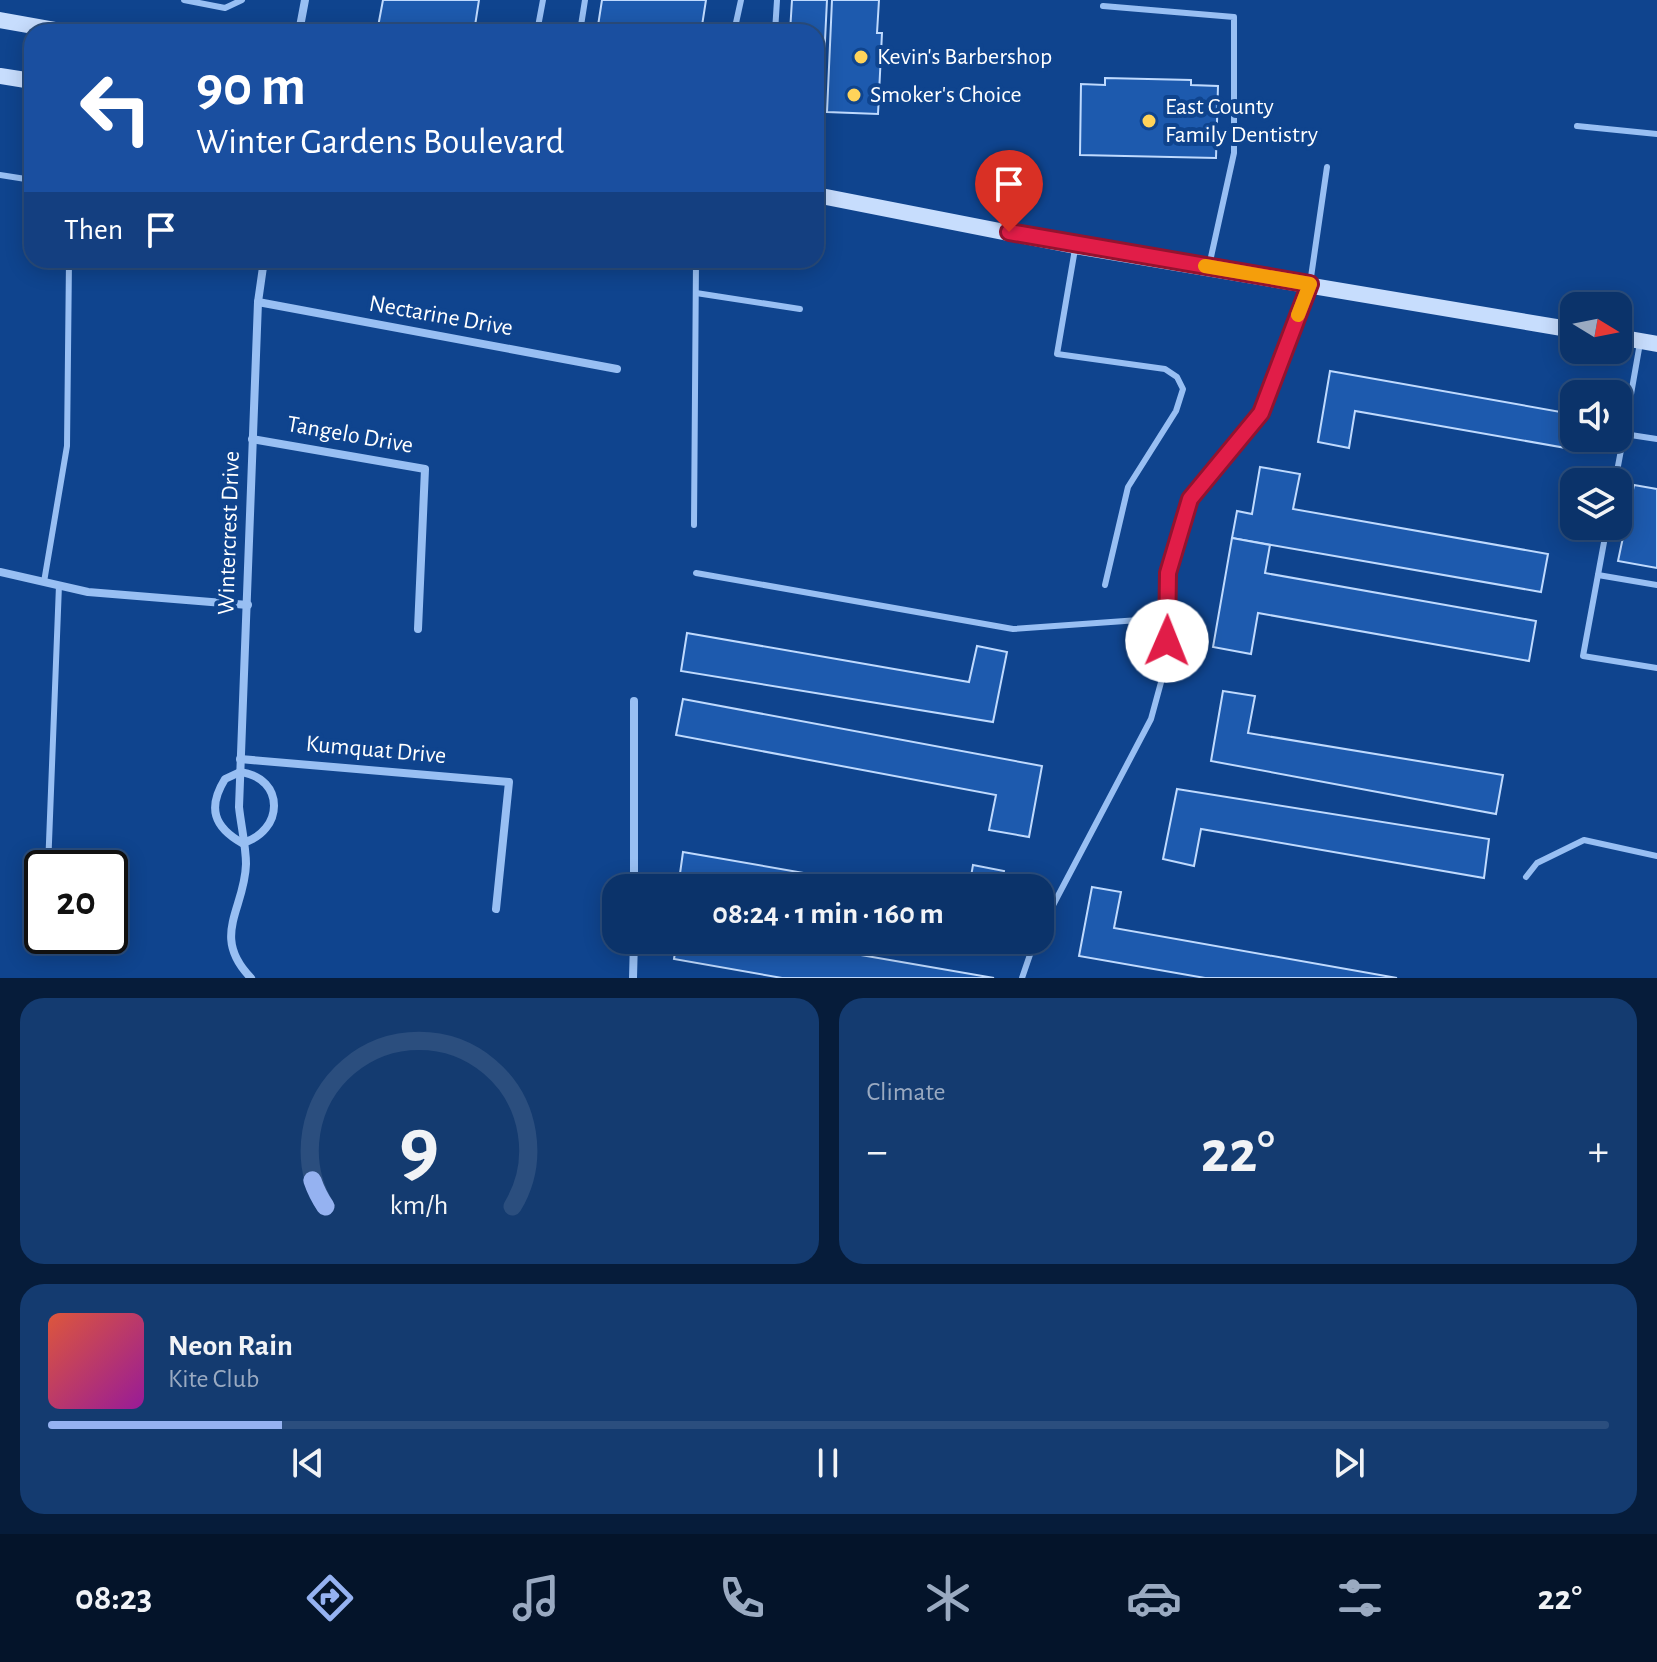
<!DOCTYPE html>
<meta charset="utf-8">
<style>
:root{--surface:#0b336a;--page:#143b70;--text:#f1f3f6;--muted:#9aaac1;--line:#2b4e7e;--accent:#95b2f1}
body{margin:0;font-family:"Alegreya Sans",sans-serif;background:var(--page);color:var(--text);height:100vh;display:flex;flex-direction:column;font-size:30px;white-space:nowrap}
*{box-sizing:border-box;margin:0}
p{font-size:26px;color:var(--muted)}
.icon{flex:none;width:44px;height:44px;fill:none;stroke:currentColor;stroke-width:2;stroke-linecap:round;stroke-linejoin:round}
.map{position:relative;height:978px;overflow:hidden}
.sheet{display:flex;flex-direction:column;gap:20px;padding:20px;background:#061c3a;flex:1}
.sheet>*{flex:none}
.hud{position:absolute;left:24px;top:24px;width:800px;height:244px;border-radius:24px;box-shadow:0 4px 20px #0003,0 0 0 2px var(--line);background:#1a4fa0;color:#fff;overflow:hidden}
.needle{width:52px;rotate:100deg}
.tools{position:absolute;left:1560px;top:292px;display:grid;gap:16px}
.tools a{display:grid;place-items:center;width:72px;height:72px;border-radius:16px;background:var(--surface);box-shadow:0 4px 20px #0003,0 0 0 2px var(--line);font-size:40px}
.speed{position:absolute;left:24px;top:850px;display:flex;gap:16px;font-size:40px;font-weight:700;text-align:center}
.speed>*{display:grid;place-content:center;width:104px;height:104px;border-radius:50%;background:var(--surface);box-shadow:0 4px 20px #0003,0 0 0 2px var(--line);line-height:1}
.speed .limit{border:4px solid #111;border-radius:12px;background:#fff;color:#111}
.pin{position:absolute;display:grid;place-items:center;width:68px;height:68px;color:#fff;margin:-82px -34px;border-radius:50% 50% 50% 0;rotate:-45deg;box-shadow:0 0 8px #0007}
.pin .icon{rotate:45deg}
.me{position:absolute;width:88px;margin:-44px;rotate:1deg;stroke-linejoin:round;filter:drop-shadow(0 0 6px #0008)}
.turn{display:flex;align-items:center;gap:28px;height:168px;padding:0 40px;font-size:36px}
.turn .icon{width:104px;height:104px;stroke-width:2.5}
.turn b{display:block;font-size:56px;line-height:68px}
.then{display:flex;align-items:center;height:76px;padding:0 40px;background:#0003;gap:16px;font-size:30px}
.big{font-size:60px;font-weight:600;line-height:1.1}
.sheet .card{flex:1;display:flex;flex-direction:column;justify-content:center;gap:12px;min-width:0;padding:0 28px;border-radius:24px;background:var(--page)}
.sheet .dial{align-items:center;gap:0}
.dial svg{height:208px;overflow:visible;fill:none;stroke:var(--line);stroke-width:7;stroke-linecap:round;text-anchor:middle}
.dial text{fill:var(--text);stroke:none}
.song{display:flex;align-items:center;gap:24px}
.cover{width:96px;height:96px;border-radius:12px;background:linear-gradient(135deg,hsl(10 70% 55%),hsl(300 70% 35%))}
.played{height:8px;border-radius:4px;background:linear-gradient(90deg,var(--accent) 15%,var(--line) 15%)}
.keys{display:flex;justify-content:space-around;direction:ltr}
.heat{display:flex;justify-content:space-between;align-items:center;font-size:44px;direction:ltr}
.sheet .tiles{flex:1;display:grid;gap:20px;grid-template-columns:1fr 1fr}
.card:last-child{grid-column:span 2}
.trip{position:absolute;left:602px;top:874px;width:452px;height:80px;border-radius:24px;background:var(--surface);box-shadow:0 4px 20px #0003,0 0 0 2px var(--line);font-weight:600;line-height:80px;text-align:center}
.dock{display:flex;height:128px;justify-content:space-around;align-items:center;background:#04142a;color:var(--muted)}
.dock .icon{width:56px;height:56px}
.dock .selected{color:var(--accent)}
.dock b{font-size:36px;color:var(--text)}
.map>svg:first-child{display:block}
.building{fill:#1d5aae;stroke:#bfdafe;stroke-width:2}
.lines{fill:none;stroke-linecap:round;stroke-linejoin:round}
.lane{stroke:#98bff3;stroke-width:6}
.street{stroke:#98bff3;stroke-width:8}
.secondary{stroke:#c7ddfd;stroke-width:16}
.route-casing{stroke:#92132f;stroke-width:20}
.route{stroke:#e11d48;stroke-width:14}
.slow{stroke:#f59e0b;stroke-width:14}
.poi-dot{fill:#ffd35a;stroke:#0f448e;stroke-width:3}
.labels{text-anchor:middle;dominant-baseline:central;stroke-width:8;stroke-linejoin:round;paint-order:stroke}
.poi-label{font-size:24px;fill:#fff;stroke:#0f448e;text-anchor:start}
.street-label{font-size:24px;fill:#fff;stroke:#0f448e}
</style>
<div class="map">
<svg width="1657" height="978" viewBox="0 0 1657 978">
<rect width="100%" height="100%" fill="#0f448e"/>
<g class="building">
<path d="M383 0H479L474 32H377Z"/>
<path d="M602 0H706L701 32H597Z"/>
<path d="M792 0H827L822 101H816V32H790Z"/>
<path d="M832 0H879L877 33H882L878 114 827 112Z"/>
<path d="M1105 78 1191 80V85L1218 86 1216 158 1080 155 1081 84 1105 85Z"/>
<path d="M1330 371 1572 414 1566 448 1355 411 1349 448 1318 442Z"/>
<path d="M1260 467 1300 474 1293 509 1548 554 1541 592 1232 538 1237 511 1252 514Z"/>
<path d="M1634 485 1657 489V568L1618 561Z"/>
<path d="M1232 538 1270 545 1265 573 1536 621 1529 661 1258 613 1251 654 1213 647Z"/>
<path d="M687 633 969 682 977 646 1007 652 993 722 681 671Z"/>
<path d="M1223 691 1255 696 1248 733 1503 775 1496 814 1211 761Z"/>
<path d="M683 699 1042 766 1029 837 989 830 996 795 676 735Z"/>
<path d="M1177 789 1489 839 1484 878 1201 829 1194 866 1163 859Z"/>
<path d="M683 852 890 888H678Z"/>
<path d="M973 865 1004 871 1001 888H969Z"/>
<path d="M1092 887 1121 892 1114 928 1397 978H1205L1079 956Z"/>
<path d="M677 940H774L994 978H782L674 959Z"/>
</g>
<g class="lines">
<g class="lane">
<path d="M184 0 225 8 242 0"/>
<path d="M1103 6 1234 17V153L1209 266"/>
<path d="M537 32 543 0"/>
<path d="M580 32 585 0"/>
<path d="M734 32 741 0"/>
<path d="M775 32 777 0"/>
<path d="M1577 126 1657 134"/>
<path d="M0 175 32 180"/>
<path d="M1075 249 1057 354 1165 369 1177 377 1183 389 1176 411 1128 487 1105 585"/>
<path d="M696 293 800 309"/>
<path d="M1624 434 1640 343"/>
<path d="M1615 482 1624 434 1657 439"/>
<path d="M694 525 696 260"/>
<path d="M1607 526 1583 656 1657 668"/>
<path d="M696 573 1013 629 1167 618"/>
<path d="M1598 575 1657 585"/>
<path d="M44 582 67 446 69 260"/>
<path d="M48 868 59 585"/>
<path d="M1526 877 1537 863 1584 840 1657 856"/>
<path d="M1040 930 1151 719 1166 664 1168 573 1190 499 1261 413 1310 284 1327 167"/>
<path d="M1022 978 1035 940"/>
</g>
<g class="street">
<path d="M299 32 305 0"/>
<path d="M258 302 617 369"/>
<path d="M252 439 425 469 418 629"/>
<path d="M0 572 88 592 248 605"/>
<path d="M240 759 509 782 496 909"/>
<path d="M240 772C286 778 284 832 242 843 214 827 207 808 225 779Z"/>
<path d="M634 888V701"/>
<path d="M251 978C210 936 245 909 246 864 246 846 241 826 239 807L258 302 264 260"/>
<path d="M633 978 634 940"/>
</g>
<g class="secondary">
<path d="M0 20 67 32"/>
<path d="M0 76 32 81"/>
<path d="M816 195 1075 246 1574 330"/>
<path d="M1618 337 1657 344"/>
</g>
</g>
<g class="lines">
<g class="route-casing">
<path id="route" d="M1009 232 1310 284 1261 413 1190 499 1168 573 1167 641"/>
</g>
<use href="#route" class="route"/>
<path class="slow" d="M1205 266 1310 284 1298 315"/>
</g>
<g class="poi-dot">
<circle cx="861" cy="57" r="8"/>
<circle cx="854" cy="95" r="8"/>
<circle cx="1149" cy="121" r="8"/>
</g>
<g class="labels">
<g class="poi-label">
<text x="877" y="57">Kevin's Barbershop</text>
<text x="870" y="95">Smoker's Choice</text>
<text x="1165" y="107">East County<tspan x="1165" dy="28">Family Dentistry</tspan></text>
</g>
<g class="street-label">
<text transform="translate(441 316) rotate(10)">Nectarine Drive</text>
<text transform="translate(350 435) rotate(10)">Tangelo Drive</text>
<text transform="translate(229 533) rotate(-88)">Wintercrest Drive</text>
<text transform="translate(376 750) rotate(5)">Kumquat Drive</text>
</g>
</g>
</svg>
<div class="tools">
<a><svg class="needle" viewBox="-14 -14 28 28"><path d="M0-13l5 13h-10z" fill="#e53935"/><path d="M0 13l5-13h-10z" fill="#9aaac1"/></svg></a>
<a><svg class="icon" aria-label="sound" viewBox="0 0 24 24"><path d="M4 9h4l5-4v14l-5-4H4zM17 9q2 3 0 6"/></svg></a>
<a><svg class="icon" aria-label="layers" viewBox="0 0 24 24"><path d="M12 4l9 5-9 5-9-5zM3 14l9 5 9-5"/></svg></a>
</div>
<div class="speed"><div class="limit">20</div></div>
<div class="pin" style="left:1009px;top:232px;background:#d93025"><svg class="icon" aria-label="arrive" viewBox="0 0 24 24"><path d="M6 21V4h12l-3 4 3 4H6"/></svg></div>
<svg class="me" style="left:1167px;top:641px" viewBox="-20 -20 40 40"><circle r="19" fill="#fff"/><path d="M0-13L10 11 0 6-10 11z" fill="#e11d48"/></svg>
<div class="trip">08:24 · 1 min · 160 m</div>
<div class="hud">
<div class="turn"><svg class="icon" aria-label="left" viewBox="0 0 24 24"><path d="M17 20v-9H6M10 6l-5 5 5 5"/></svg><div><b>90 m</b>Winter Gardens Boulevard</div></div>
<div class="then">Then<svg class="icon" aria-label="arrive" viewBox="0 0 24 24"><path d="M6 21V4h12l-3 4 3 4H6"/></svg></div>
</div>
</div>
<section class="sheet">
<div class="tiles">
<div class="card dial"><svg viewBox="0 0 100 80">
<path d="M14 69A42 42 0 1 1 86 69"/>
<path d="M14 69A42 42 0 0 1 9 59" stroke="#95b2f1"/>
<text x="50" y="56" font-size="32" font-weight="700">9</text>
<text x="50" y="72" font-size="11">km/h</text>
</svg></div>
<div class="card"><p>Climate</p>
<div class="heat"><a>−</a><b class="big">22°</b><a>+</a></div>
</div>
<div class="card">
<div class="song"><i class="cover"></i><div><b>Neon Rain</b><p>Kite Club</p></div></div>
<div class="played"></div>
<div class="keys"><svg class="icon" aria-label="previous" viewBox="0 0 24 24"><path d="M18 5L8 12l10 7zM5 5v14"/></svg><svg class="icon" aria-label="pause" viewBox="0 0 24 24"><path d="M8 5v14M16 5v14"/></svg><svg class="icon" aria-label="next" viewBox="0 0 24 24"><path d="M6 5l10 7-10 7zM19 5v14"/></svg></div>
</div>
</div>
</section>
<nav class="dock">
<b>08:23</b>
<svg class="icon selected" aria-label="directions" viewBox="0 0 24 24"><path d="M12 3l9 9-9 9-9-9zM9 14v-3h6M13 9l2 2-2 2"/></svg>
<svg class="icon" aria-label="music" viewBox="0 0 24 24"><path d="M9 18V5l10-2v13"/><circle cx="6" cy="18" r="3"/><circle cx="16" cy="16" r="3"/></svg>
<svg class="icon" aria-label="phone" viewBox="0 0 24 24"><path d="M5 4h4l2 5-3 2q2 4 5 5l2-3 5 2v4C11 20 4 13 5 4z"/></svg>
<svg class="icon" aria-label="climate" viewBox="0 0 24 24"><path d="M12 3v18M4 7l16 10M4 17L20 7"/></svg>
<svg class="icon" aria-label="car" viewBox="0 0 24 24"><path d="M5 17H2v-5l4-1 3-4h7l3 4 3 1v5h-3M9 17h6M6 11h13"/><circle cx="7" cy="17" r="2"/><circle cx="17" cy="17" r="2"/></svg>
<svg class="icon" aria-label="filters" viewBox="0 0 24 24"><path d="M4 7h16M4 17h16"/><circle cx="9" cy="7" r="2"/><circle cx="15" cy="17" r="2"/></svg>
<b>22°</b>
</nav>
